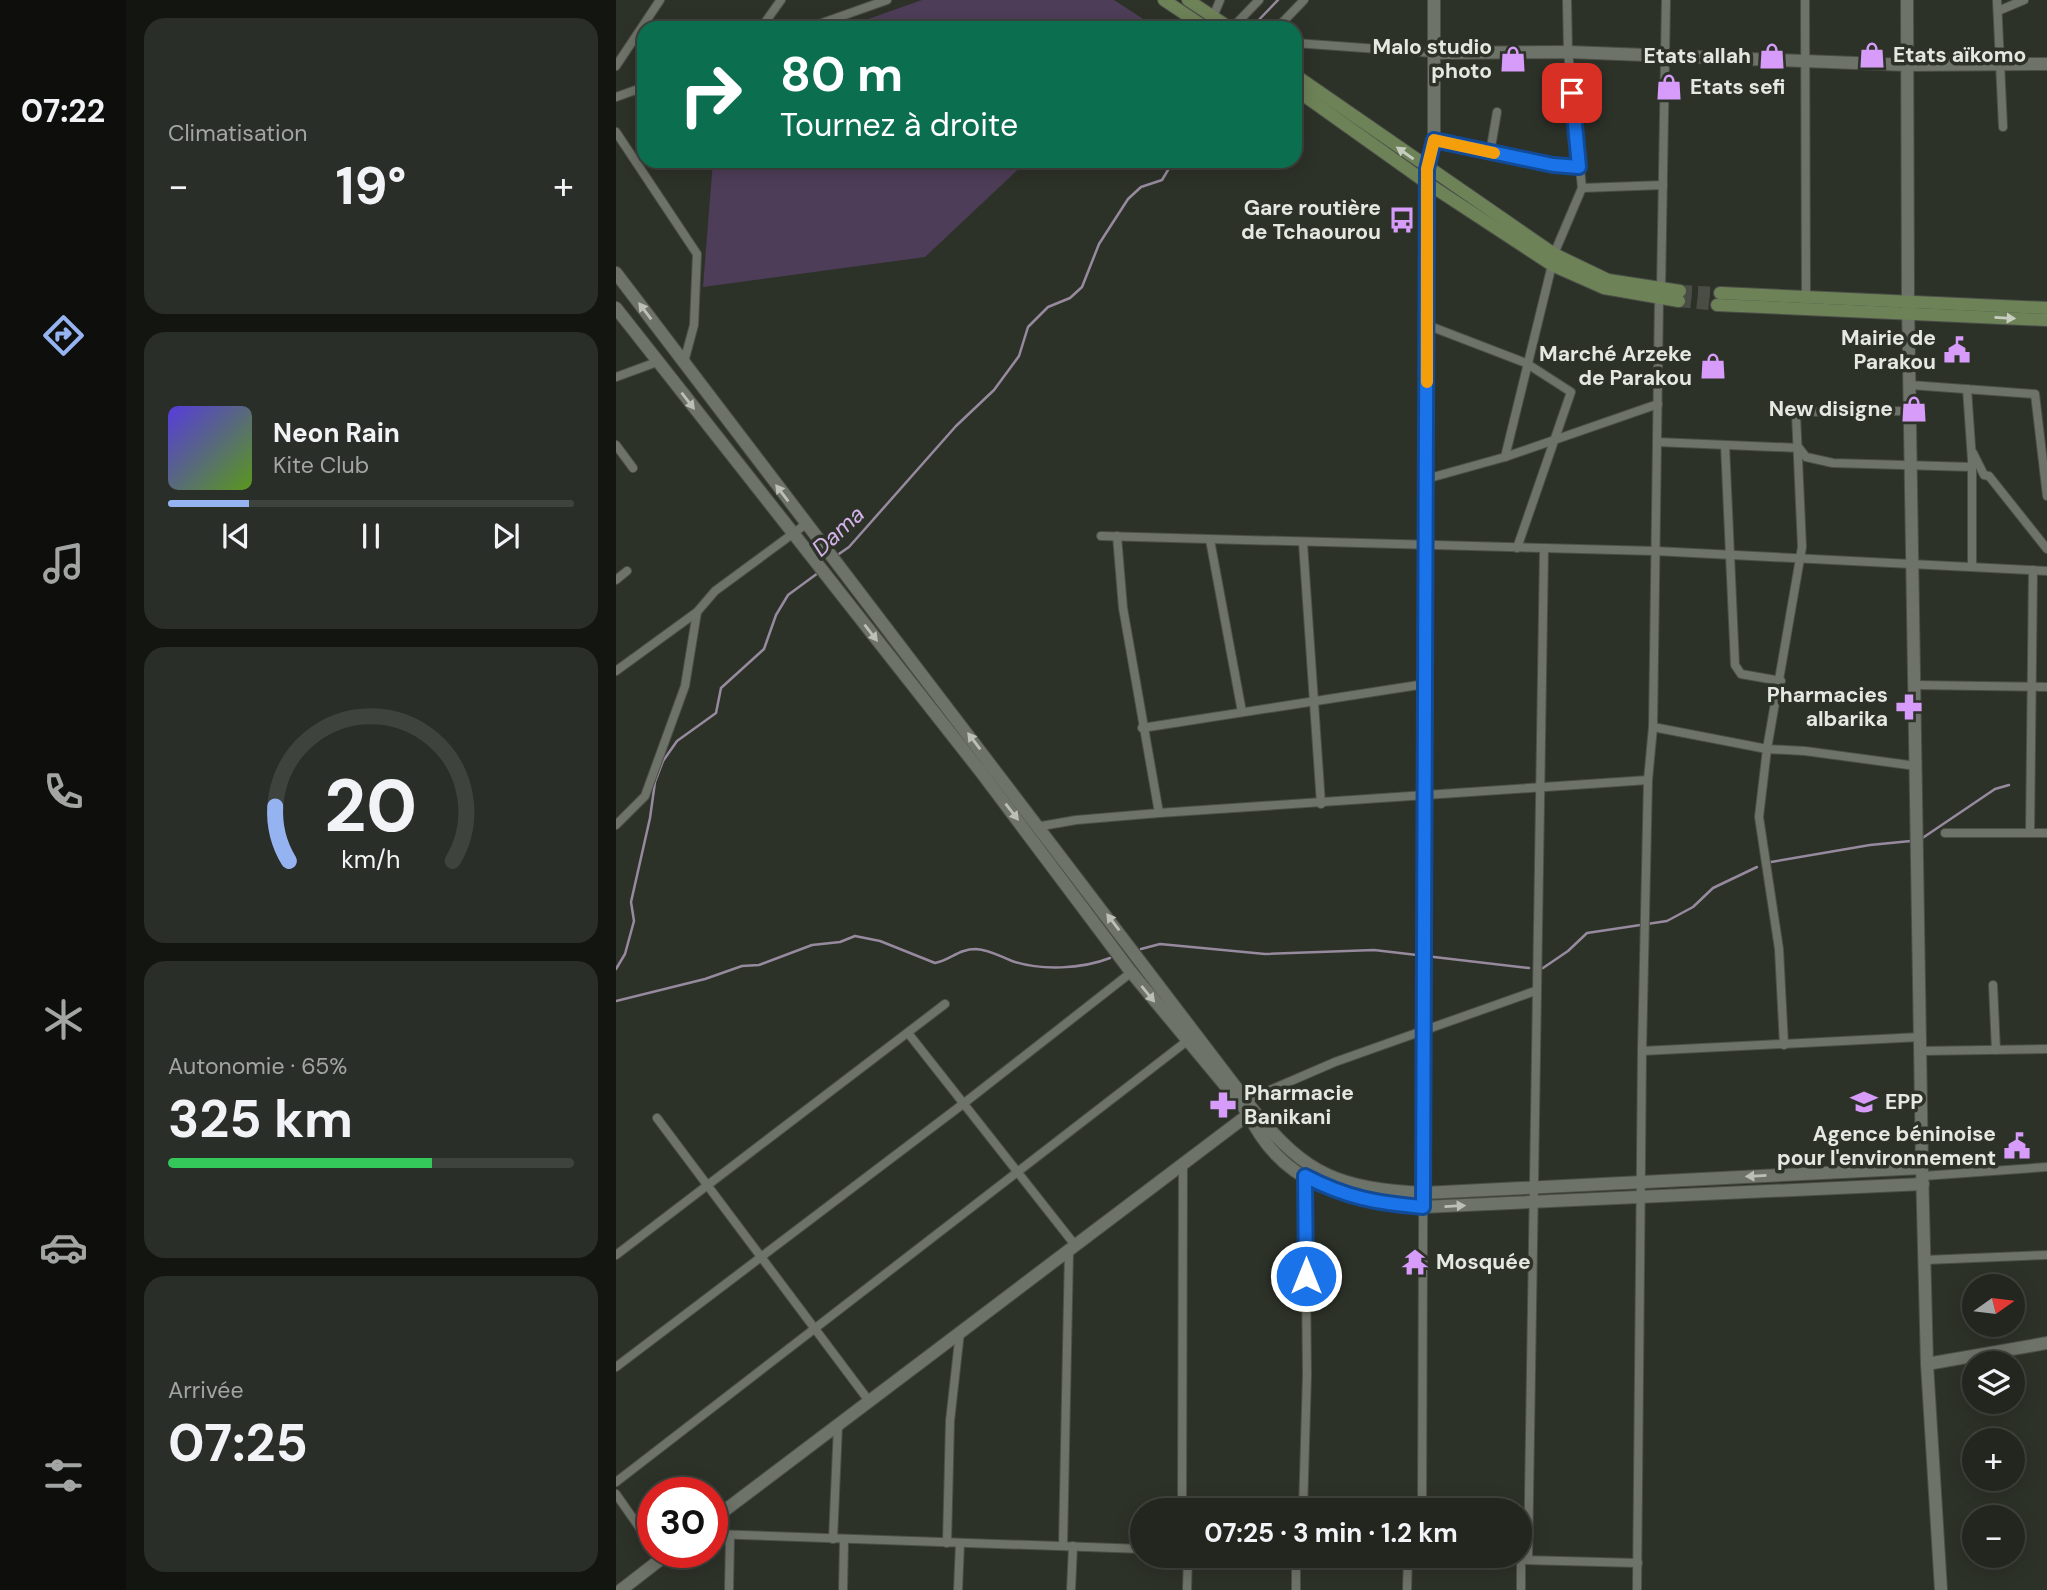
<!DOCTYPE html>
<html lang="fr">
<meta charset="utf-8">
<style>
:root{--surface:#22261f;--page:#2a2e28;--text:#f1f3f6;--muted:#a2a5a4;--line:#3f433d;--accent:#95b2f1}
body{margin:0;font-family:"DM Sans",sans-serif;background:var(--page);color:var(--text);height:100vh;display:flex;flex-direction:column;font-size:26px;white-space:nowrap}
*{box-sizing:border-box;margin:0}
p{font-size:23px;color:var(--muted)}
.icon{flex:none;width:38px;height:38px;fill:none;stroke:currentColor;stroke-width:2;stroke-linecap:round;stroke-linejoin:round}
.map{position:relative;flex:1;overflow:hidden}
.sheet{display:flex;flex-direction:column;gap:18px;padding:18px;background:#131511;width:490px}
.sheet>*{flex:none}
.guide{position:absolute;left:21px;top:21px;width:665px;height:147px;border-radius:21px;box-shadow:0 4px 18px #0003,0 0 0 2px var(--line);background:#0b6e4f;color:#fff;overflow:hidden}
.needle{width:46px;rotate:76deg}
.buttons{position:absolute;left:1346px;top:1274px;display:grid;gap:14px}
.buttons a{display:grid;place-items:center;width:63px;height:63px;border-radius:50%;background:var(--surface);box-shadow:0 4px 18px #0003,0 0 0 2px var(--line);font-size:35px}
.speed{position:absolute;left:21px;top:1477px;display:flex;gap:14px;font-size:35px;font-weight:700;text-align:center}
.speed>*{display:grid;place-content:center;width:91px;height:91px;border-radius:50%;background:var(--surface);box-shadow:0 4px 18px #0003,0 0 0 2px var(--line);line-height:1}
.speed .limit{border:10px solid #d22;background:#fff;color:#111}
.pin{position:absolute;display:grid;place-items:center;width:60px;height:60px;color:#fff;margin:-30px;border-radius:14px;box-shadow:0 4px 10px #0006}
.me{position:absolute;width:77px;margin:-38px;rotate:0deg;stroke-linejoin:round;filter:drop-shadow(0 0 5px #0008)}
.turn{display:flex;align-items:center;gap:24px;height:147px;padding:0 28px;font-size:32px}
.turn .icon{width:91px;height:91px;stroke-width:2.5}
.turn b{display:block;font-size:49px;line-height:60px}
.big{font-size:52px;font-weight:700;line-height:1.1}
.sheet .tile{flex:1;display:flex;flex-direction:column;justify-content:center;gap:10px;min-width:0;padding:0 24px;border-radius:21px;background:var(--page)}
.sheet .dial{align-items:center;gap:0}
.dial svg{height:182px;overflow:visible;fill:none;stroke:var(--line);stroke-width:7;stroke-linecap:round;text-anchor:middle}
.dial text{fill:var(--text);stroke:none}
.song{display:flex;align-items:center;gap:21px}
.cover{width:84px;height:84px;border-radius:10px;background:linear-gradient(135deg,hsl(250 70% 55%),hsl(90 70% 35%))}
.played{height:7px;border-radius:4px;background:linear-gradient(90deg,var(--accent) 20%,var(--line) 20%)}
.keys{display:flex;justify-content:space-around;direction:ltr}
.heat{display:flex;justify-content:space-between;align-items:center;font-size:38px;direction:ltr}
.charge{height:10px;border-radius:5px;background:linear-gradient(90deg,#34c759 65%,var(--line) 0)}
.trip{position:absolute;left:514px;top:1498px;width:402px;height:70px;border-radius:35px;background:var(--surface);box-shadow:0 4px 18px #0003,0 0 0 2px var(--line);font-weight:700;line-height:70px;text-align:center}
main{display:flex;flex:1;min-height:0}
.dock{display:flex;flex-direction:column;width:126px;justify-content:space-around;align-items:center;background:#0e0f0c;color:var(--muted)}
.dock .icon{width:49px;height:49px}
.dock .selected{color:var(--accent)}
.dock b{font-size:32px;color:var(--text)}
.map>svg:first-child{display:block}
.green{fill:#4e3d58}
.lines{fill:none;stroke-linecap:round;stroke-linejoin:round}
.stream{stroke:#978a9e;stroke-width:2.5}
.primary-tunnel{stroke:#494d45;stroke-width:12;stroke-dasharray:12 6;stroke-linecap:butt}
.street-casing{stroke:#4b4f48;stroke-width:10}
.secondary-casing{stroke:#4b4f48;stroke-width:14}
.primary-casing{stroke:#4b4f48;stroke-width:14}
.street{stroke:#6e7369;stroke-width:8}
.secondary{stroke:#6e7369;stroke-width:12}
.primary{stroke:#6e8258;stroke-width:12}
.oneway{fill:#c7cec0}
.oneway2{fill:#bbbfb8}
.route-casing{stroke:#114b97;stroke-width:18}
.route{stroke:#1a73e8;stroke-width:12}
.slow{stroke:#f59e0b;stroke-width:12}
.labels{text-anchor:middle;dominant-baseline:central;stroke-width:7;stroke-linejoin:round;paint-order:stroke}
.poi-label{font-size:21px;font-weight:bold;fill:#e5e8e2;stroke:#2d3229;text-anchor:end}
.water-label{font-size:23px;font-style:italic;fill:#d5b2e9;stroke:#2d3229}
</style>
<main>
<nav class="dock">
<b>07:22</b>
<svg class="icon selected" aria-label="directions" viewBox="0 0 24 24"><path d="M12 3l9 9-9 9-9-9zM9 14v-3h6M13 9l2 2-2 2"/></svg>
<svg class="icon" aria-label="music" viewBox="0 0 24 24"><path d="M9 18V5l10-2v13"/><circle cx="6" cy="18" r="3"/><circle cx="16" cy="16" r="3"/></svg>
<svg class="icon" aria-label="phone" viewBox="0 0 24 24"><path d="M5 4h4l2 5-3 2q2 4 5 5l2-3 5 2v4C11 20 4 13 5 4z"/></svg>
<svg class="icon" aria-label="climate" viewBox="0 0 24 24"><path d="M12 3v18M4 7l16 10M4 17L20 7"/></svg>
<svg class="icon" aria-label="car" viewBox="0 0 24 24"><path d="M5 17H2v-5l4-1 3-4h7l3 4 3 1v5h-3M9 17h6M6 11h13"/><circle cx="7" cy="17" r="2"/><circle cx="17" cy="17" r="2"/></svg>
<svg class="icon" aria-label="filters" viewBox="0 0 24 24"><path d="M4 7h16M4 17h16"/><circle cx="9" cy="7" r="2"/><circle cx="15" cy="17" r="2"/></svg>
</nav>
<section class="sheet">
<div class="tile"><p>Climatisation</p>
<div class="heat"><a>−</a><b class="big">19°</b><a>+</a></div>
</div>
<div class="tile">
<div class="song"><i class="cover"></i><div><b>Neon Rain</b><p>Kite Club</p></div></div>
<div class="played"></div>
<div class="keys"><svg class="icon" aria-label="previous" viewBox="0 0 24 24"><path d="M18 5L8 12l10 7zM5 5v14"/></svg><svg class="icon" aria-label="pause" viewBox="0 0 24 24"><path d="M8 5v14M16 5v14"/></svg><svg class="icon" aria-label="next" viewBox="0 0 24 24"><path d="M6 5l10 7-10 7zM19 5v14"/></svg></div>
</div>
<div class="tile dial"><svg viewBox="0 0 100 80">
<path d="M14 69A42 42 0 1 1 86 69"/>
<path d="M14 69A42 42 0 0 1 8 45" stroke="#95b2f1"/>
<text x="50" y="56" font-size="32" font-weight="700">20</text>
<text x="50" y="72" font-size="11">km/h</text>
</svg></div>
<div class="tile"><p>Autonomie · 65%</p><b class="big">325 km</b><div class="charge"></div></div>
<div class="tile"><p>Arrivée</p><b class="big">07:25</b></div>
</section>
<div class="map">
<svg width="1431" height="1590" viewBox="0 0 1431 1590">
<rect width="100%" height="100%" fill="#2d3229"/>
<g class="green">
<path d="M306 0H498L541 28H227Z"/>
<path d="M97 161H411L309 257 87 287Z"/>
</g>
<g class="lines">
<g class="stream">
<path d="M635 28 662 0"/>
<path d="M220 556 233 547 340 426 378 390 403 356 412 327 432 307 454 298 466 287 483 244 512 199 525 187 546 180 552 170 550 161"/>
<path d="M1305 839 1379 789 1393 785"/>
<path d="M1155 862 1254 845 1295 841"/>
<path d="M525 949 544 944 649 954 758 950 913 968"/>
<path d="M927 968 952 951 971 933 1051 921 1077 907 1097 888 1141 867"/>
<path d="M0 969 9 954 18 921 15 902 34 818 39 782 47 761 61 741 100 713 105 688 148 649 160 615 172 595 202 573"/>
<path d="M0 1001 89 979 126 966 143 965 196 945 224 942 239 936 264 941 319 963C335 960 342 949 360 949 374 950 383 956 396 961 425 971 466 969 494 958"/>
</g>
<g class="primary-tunnel">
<path d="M1064 291 1104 293"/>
<path d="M1063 301 1101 305"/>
</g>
<g class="street-casing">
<g id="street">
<path d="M1189 0 1190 297"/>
<path d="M1381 0 1387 127"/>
<path d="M1382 11 1408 0"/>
<path d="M597 17 604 0"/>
<path d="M145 28 165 0"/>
<path d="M192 28 271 0"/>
<path d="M616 28 643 0"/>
<path d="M661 28 688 0"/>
<path d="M679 43 818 53"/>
<path d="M0 66 44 0"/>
<path d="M0 97 28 87"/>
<path d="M0 132 81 254 78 325 68 362"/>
<path d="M818 140 937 165 963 167"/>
<path d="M874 153 881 112"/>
<path d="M966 188 1047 185"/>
<path d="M938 254 966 188 952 52 951 0"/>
<path d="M1045 289 1050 0"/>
<path d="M811 325 910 363 955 392 901 548"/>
<path d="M0 377 41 362"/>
<path d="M1294 385 1419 394 1431 496"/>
<path d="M1351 389 1356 460V567"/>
<path d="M1041 442 1183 448 1190 457 1217 463 1356 467"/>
<path d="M0 445 17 468"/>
<path d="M1109 445 1119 665 1125 674 1165 681"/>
<path d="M1357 453 1368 475 1373 476 1431 549"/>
<path d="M889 457 936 265"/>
<path d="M810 479 889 457 1042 404"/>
<path d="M485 536 1039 551 1431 571"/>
<path d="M501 536 507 608 543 813"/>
<path d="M594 540 626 712"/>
<path d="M687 543 705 804"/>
<path d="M0 580 11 571"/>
<path d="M0 671 81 612"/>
<path d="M1298 685 1431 687"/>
<path d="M1037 727 1151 749 1189 751 1300 766"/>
<path d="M526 728 809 684"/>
<path d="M0 825 29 796 69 686 81 612 99 591 190 524"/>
<path d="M420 827 460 820 543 813 1032 780"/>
<path d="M1329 833H1431"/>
<path d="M1414 833 1417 570"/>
<path d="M1377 985 1380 1050"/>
<path d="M292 1033 459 1245"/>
<path d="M1168 1045 1163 949 1143 817 1151 749 1186 547 1180 414 1183 412 1294 411"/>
<path d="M1026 1051 1304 1037"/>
<path d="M1304 1051 1431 1049"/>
<path d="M631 1100 719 1062 919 991"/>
<path d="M41 1118 253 1401"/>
<path d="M1307 1176 1431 1167"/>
<path d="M0 1255 329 1004"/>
<path d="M1309 1260 1431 1255"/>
<path d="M0 1367 347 1104 517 971"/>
<path d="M0 1482 571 1041"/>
<path d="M0 1494 37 1547"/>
<path d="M566 1510 567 1162"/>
<path d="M687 1510 691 1375 689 1176"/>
<path d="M806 1510 811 183"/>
<path d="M96 1534 527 1549"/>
<path d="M217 1539 222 1426"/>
<path d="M331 1543 334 1421 344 1332"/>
<path d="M447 1546 453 1251"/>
<path d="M766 1556 1022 1563"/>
<path d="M912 1560 928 549"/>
<path d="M113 1590 114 1536"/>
<path d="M227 1590 228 1540"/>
<path d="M342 1590 344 1543"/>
<path d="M455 1590 457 1546"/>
<path d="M571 1590 572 1556"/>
<path d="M680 1590V1556"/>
<path d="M791 1590 792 1557"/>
<path d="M905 1590V1560"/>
<path d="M1021 1590 1026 1051 1032 780 1037 727 1043 298"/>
</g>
</g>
<g class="secondary-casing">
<g id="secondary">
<path d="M1291 0 1292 303 1306 1168 1311 1364 1325 1590"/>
<path d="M818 53 952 52 1291 65 1431 64"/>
<path d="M811 177 818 140V0"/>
<path d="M0 273 638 1111C692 1177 724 1188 808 1193L1306 1168"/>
<path d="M0 308 365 772 515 972 632 1113C667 1188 732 1200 807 1207L1307 1184"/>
<path d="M1311 1364 1431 1343"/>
<path d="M96 1520 637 1111"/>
<path d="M5 1590 54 1552"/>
</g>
</g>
<g class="primary-casing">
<g id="primary">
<path d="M548 0 590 28"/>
<path d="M572 0 614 28"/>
<path d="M679 75 938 254 992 280 1064 291"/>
<path d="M679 89 811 183 936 265 988 288 1063 301"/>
<path d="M1104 293 1431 308"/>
<path d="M1101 305 1431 320"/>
</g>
</g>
<use href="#street" class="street"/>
<use href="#secondary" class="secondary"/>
<use href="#primary" class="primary"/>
</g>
<defs><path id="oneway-solid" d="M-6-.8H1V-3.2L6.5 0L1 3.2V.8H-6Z" transform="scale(1.75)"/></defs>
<g class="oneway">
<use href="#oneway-solid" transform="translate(789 153) rotate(-145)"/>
<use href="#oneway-solid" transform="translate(1389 318) rotate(3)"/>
</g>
<g class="oneway2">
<use href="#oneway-solid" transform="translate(29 311) rotate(-127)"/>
<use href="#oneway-solid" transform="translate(72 401) rotate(52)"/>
<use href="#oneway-solid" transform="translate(166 493) rotate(-127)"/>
<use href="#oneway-solid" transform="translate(255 633) rotate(52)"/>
<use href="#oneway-solid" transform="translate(358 741) rotate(-127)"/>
<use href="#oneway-solid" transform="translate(396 812) rotate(52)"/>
<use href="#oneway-solid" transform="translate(497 922) rotate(-127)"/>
<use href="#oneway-solid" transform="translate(532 994) rotate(51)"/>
<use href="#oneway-solid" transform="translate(1140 1176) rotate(177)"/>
<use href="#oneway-solid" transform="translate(839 1206) rotate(-3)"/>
</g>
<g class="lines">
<g class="route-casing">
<path id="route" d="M690 1276 689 1176C731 1198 761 1203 807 1207L811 169 818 140 937 165 963 167 956 93"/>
</g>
<use href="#route" class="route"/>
<path class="slow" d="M811 382V169L818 140 878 153"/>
</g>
<defs>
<g id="shop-bare" transform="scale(2.1)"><path d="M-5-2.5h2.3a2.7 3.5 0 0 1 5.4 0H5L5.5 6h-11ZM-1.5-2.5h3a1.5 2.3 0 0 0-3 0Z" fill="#d79bf9" stroke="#2d3229" stroke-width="2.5" paint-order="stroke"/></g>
<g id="bus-bare" transform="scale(2.1)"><path d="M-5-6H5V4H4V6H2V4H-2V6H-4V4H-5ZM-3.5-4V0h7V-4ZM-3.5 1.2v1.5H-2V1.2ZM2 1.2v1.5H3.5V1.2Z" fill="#d79bf9" stroke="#2d3229" stroke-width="2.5" paint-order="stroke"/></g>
<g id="civic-bare" transform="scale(2.1)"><path d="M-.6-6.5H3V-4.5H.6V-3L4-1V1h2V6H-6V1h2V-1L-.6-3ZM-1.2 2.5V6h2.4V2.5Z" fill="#d79bf9" stroke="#2d3229" stroke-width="2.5" paint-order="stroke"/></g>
<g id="pharmacy-bare" transform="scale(2.1)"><path d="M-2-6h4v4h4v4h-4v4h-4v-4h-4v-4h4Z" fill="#d79bf9" stroke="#2d3229" stroke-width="2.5" paint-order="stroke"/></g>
<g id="school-bare" transform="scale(2.1)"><path d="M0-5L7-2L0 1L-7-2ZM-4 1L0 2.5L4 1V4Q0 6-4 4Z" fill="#d79bf9" stroke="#2d3229" stroke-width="2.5" paint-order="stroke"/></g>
<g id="temple-bare" transform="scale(2.1)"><path d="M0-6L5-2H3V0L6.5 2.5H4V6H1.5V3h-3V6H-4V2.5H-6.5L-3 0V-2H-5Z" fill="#d79bf9" stroke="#2d3229" stroke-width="2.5" paint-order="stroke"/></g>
</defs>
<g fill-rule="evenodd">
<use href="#shop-bare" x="1256" y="55"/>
<use href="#shop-bare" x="1156" y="56"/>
<use href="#shop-bare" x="897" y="59"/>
<use href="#shop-bare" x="1053" y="87"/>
<use href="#bus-bare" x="786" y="220"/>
<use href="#civic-bare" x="1341" y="350"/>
<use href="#shop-bare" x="1097" y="366"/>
<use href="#shop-bare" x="1298" y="409"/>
<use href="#pharmacy-bare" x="1293" y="707"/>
<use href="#school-bare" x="1248" y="1102"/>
<use href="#pharmacy-bare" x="607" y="1105"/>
<use href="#civic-bare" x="1401" y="1146"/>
<use href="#temple-bare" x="799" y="1262"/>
</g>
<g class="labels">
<g class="poi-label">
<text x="876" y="47">Malo studio<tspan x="876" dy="24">photo</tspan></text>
<text x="1277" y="55" text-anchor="start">Etats aïkomo</text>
<text x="1135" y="56">Etats allah</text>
<text x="1074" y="87" text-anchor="start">Etats sefi</text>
<text x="765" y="208">Gare routière<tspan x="765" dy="24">de Tchaourou</tspan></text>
<text x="1320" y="338">Mairie de<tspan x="1320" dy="24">Parakou</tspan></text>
<text x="1076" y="354">Marché Arzeke<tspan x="1076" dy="24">de Parakou</tspan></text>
<text x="1277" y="409">New disigne</text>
<text x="1272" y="695">Pharmacies<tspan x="1272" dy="24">albarika</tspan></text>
<text x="628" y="1093" text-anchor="start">Pharmacie<tspan x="628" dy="24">Banikani</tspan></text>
<text x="1269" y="1102" text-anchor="start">EPP</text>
<text x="1380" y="1134">Agence béninoise<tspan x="1380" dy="24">pour l'environnement</tspan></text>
<text x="820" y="1262" text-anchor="start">Mosquée</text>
</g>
<g class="water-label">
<text transform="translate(222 531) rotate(-43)">Dama</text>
</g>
</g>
</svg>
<div class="buttons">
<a><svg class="needle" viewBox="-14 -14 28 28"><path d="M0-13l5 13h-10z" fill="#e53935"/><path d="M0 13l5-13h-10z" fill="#a2a5a4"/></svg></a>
<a><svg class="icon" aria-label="layers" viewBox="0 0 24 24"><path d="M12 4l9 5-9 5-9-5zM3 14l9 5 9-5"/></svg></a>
<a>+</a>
<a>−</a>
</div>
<div class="speed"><div class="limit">30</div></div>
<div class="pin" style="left:956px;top:93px;background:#d93025"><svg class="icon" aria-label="arrive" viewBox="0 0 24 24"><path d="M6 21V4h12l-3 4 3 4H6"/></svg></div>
<svg class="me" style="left:690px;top:1276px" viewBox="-20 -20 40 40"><circle r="17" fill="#1a73e8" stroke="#fff" stroke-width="3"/><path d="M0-11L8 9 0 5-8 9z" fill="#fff"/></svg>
<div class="trip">07:25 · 3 min · 1.2 km</div>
<div class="guide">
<div class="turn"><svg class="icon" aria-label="right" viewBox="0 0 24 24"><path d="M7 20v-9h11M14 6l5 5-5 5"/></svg><div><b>80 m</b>Tournez à droite</div></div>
</div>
</div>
</main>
